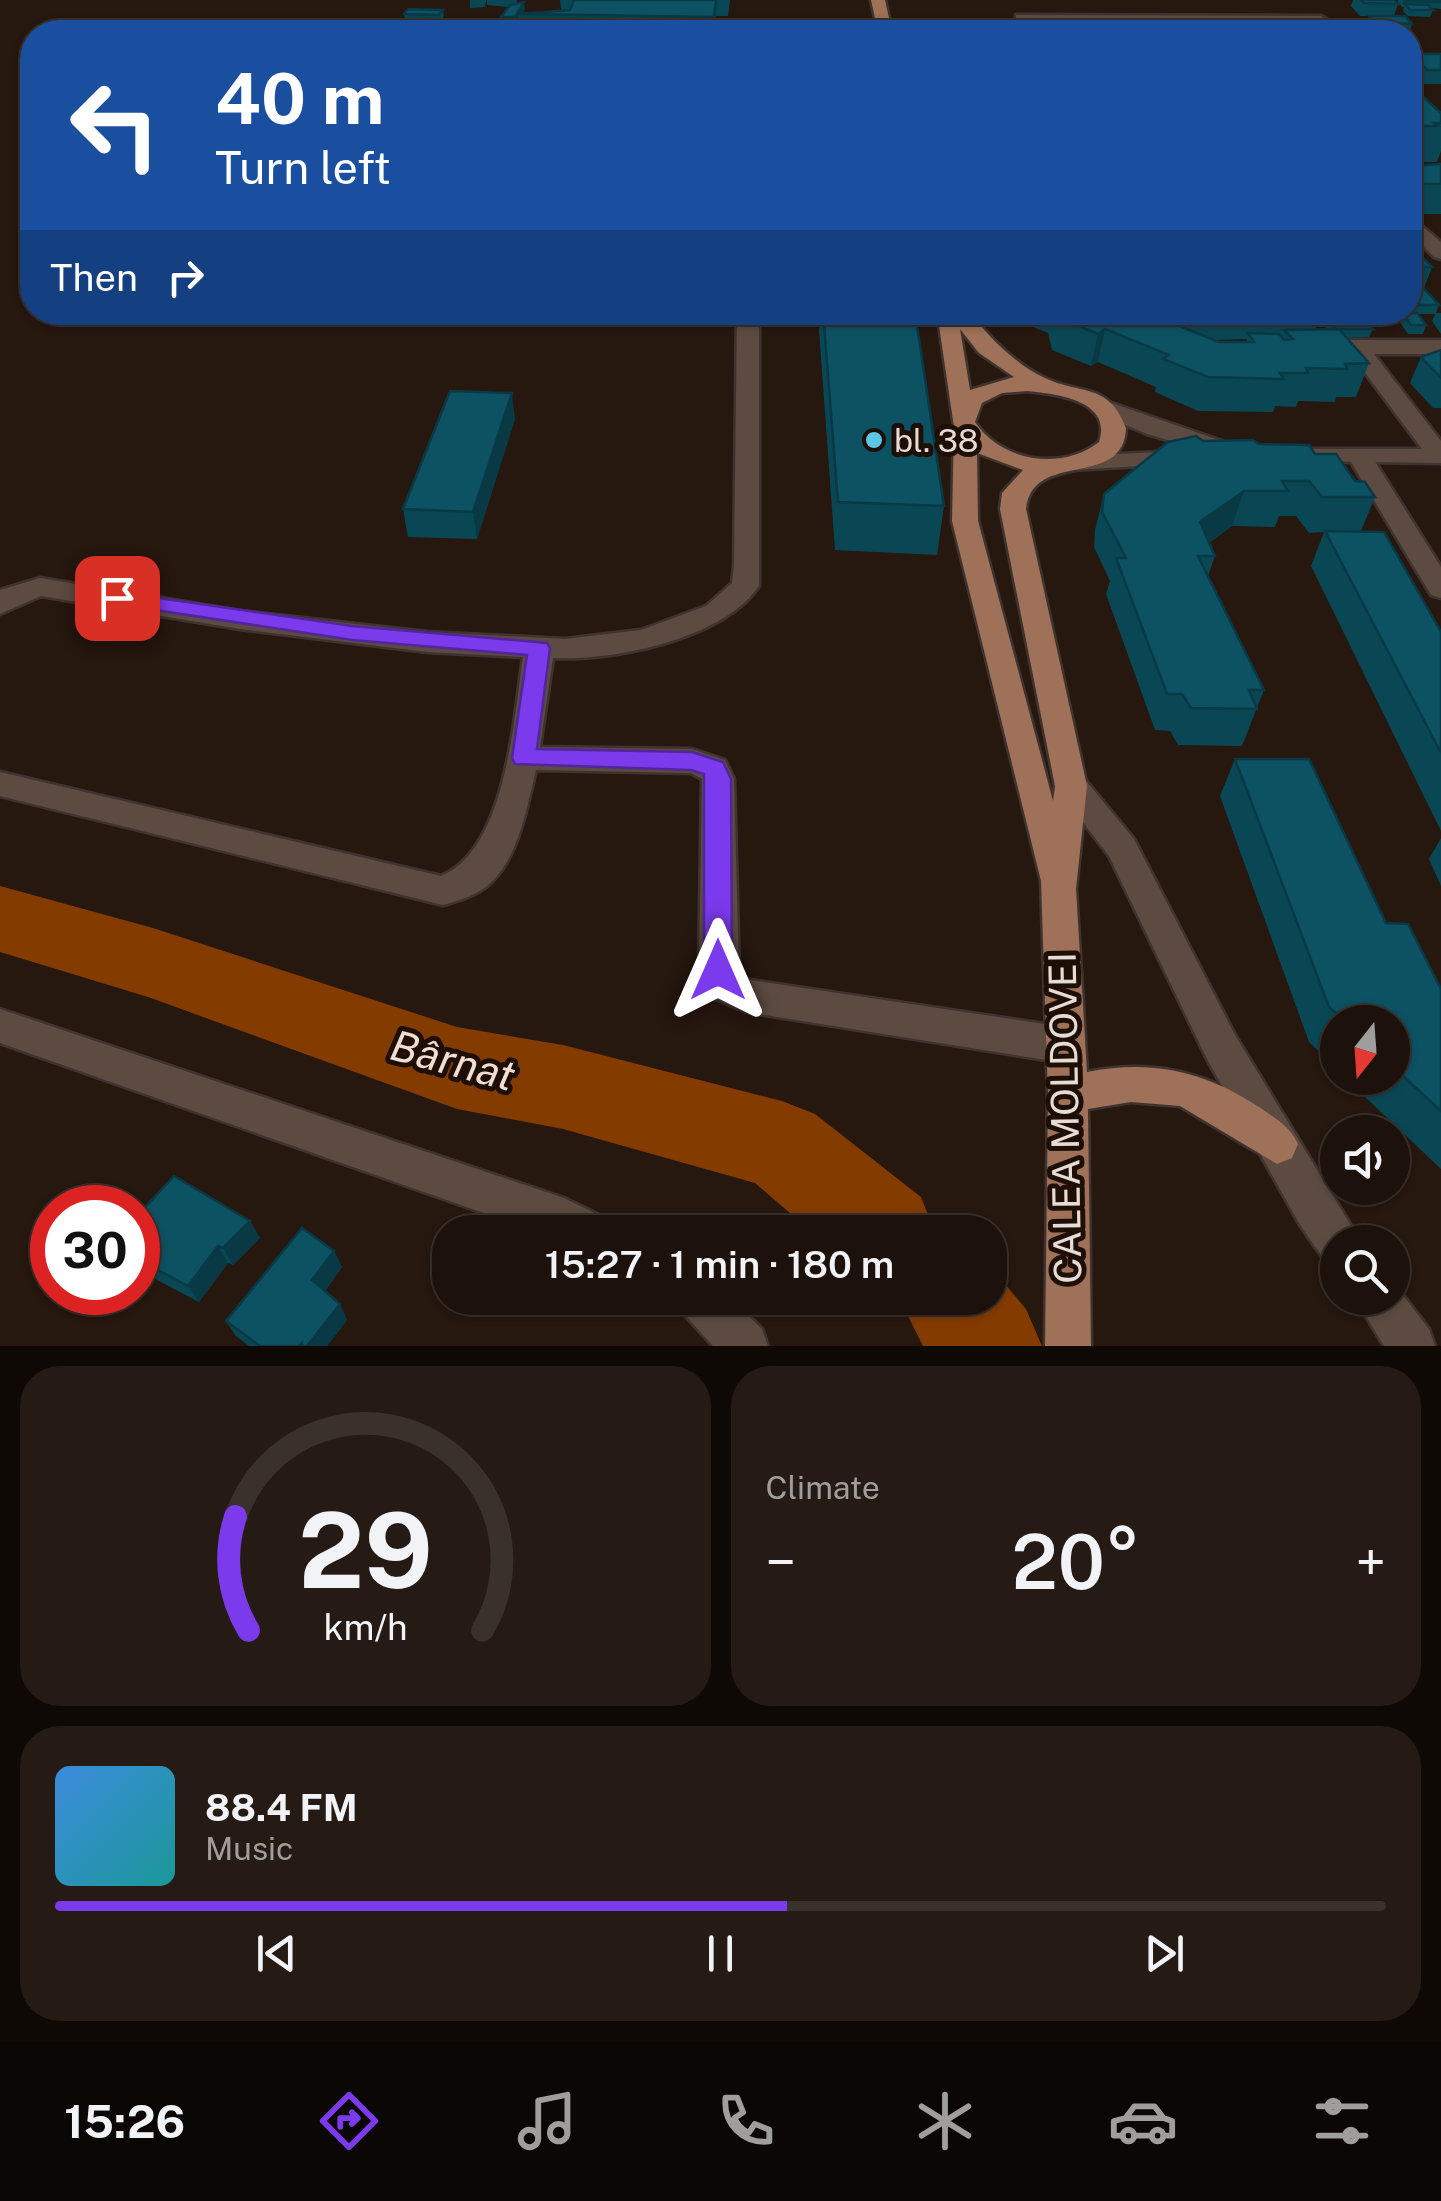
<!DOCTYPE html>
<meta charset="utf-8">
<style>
:root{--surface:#1c110b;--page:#251a14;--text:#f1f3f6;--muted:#a09d9d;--line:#3a312c;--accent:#7c3aed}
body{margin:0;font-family:"Public Sans",sans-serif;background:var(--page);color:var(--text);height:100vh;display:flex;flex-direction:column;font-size:38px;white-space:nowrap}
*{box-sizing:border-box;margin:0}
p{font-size:32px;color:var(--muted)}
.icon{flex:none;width:55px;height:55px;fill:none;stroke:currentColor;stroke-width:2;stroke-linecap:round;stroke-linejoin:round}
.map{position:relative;height:1346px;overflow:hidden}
.details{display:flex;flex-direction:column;gap:20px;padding:20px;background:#0f0906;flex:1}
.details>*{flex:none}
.top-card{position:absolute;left:20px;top:20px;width:1402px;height:305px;border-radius:40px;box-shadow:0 2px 8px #0004,0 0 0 2px var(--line);background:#1a4fa0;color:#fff;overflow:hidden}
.needle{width:65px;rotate:197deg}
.controls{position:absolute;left:1320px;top:1005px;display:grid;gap:20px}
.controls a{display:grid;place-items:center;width:90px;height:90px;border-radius:50%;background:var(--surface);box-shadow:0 2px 8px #0004,0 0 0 2px var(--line);font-size:50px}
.speed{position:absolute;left:30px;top:1185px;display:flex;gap:20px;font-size:50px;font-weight:700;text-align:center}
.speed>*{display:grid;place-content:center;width:130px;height:130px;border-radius:50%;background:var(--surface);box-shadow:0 2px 8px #0004,0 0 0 2px var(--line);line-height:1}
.speed .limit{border:15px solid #d22;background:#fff;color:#111}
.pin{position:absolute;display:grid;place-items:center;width:85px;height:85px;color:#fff;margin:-42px;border-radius:20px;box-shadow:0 5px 15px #0006}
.me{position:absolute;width:110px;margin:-55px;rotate:0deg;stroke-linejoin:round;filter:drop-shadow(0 0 8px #0008)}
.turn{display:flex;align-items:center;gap:35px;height:210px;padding:0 30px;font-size:45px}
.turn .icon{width:130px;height:130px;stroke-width:2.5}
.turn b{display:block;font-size:70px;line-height:85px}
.then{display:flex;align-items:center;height:95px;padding:0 30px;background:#0003;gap:20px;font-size:38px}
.big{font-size:75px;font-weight:600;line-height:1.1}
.details .widget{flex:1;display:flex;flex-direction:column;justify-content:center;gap:15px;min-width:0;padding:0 35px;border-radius:40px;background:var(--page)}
.details .dial{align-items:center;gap:0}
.dial svg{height:260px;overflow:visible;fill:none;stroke:var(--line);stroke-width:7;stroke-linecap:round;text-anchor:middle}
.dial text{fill:var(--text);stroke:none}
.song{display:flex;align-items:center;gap:30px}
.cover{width:120px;height:120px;border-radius:15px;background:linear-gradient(135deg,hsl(210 70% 55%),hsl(180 70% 35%))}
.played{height:10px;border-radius:5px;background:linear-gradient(90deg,var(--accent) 55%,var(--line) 55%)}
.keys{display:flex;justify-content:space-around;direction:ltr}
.heat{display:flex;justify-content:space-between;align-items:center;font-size:55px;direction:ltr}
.details .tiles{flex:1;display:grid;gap:20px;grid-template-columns:1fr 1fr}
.widget:last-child{grid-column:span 2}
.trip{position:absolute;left:432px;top:1215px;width:575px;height:100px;border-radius:40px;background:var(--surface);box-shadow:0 2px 8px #0004,0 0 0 2px var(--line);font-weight:600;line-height:100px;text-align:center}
.menu{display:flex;height:160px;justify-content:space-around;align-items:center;background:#0b0704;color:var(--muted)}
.menu .icon{width:70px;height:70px}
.menu .selected{color:var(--accent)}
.menu b{font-size:45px;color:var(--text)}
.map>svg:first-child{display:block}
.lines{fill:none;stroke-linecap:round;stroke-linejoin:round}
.river{fill:#833b00;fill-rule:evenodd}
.street-casing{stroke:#3e332f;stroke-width:5}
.secondary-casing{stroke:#3e332f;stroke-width:5}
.primary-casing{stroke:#3e332f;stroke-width:5}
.street{fill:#5d4b41;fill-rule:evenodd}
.secondary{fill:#5d4b41;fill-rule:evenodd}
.primary{fill:#9e7158;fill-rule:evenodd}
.wall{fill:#0a4755;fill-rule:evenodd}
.shaded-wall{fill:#083945}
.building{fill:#0c5263;stroke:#083945;stroke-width:2.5}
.route{fill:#7c3aed;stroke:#51269a;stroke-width:2.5}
.poi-dot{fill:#5cc7e7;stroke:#1d0e06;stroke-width:4}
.labels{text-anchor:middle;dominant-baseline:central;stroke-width:10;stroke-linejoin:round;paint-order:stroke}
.poi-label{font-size:32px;fill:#e6dbd5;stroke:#1d0e06;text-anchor:start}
.near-street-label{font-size:38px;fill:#e6dbd5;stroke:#1d0e06}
.near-water-label{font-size:42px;font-style:italic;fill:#f3ddd1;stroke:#1d0e06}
</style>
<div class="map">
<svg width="1441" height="1346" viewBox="0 0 1441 1346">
<rect width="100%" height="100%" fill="#26170f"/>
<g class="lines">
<g class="river">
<path d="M0 886 153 928 457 1027 563 1045 782 1101 815 1114 921 1197 935 1232H812L755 1183 563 1129 457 1109 148 997 0 952Z"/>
<path d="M990 1266 1026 1309 1042 1346H923L899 1298H990Z"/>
</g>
<g class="street-casing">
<g id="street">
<path d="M1016 15 1321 16 1328 20 1321 24 1021 22 1016 21Z"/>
<path d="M1410 216 1441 242V259L1434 257 1410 233Z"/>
<path d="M737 312H759V586C723 639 614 661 553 658L540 747 692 749 725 760 734 779 739 975 750 980 1065 1027 1079 1033 1085 1045 1079 1057 1065 1063 746 1012 711 997 699 970 702 779 691 773 536 770C527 807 518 861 487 886 475 896 457 901 443 905L0 796V772L441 876C506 850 514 718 523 657L427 652 240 629 41 596 0 614V590L40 578 240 611 427 632 565 639 641 630 706 606 732 583 734 566Z"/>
<path d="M1314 340H1441V354H1374L1441 441V463L1431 461 1351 354 1306 352 1303 347Z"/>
<path d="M1360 450 1369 452 1441 567V598L1431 595 1348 457Z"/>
<path d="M0 1009 564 1198 603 1217 609 1232H538L0 1043Z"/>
<path d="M677 1298H731L762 1329 768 1346H713L684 1314Z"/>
</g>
</g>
<g class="secondary-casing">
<g id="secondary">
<path d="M1100 399 1225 442 1228 447 1216 454 1147 434 1092 411 1088 406 1092 401Z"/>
<path d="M1299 449H1441V463L1290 461 1287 456Z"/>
<path d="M1183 451 1192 453 1195 458 1192 463 1073 470 1061 463 1073 456Z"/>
<path d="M1071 774 1083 777 1134 839 1235 1035 1361 1242H1338V1263L1323 1258 1300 1225 1207 1059 1109 856 1055 786 1059 777Z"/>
<path d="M1392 1281 1429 1329 1435 1346H1384L1355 1298H1392Z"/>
</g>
</g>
<g class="primary-casing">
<g id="primary">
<path d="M871 0H885L892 32H878Z"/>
<path d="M937 312H969C990 338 1015 364 1045 378 1080 395 1109 382 1126 428 1124 490 1033 449 1026 509L1087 786 1076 889 1087 1072C1152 1059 1204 1071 1259 1107 1275 1118 1290 1126 1298 1144L1292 1158 1277 1164 1180 1106 1131 1102 1088 1109 1091 1346H1045L1048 1095 1041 881 952 521 954 427ZM960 329 979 353 1014 377 970 390ZM1027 391C1056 394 1113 400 1099 442 1062 471 1002 462 975 422L982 403 1002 393ZM977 453 1023 470 1002 493 1000 509 1055 786 1053 801 978 521Z"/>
</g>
</g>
<use href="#street" class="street"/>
<use href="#secondary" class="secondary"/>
<use href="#primary" class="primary"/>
</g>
<g class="wall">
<path d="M470 0H486L485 7 470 8Z"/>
<path d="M487 0H517V3L525 9 522 14 570 10 561 9 560 0H730L728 16H716L715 32H480L502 22 501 17 508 7 487 5Z"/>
<path d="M1353 0H1394L1398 4 1394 16 1412 24 1410 30H1374L1367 22 1369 16H1360L1351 6Z"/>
<path d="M1398 0H1441V9L1431 8 1433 10 1430 17 1408 16 1403 11 1404 7H1402L1398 2Z"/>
<path d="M443 10 444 16 440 22 405 21 404 14Z"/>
<path d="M1410 54H1441V84H1422L1410 74Z"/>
<path d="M1410 85 1441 113V151L1437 162H1424L1423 165 1441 164V214H1410Z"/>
<path d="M1410 244 1432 267 1424 288 1439 305 1436 313H1441V334L1432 321 1435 314H1418L1426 325 1423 334H1408L1399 321 1402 313H1410Z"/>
<path d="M420 312H552V320L422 325Z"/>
<path d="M820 312H915L944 506 937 555 835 550 819 330Z"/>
<path d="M1028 312H1314L1319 319 1315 330 1326 329 1321 322 1324 314 1373 329 1369 337 1346 338 1369 363 1356 397H1336L1335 402 1298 401 1296 407 1275 406 1273 412 1198 411 1155 392 1156 387 1098 362 1091 366 1052 350 1048 333 1035 328ZM1247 339 1246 342H1219L1214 340Z"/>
<path d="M1441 350V408H1433L1410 383 1421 357Z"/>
<path d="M515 419 477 539 408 537 403 509Z"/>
<path d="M1203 441 1259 444 1315 454 1375 497 1361 531 1441 632V831L1311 566 1324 532 1309 533 1296 516H1279L1275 527 1232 526 1209 543 1215 556 1208 576 1264 690 1242 746 1178 745 1170 731 1155 730 1106 594 1110 581 1094 547 1095 530 1104 494Z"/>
<path d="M1235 759 1386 923 1441 989V1169L1345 1078H1392V1022H1338V1070L1309 1042 1220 796Z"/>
<path d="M1441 838V886L1429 859Z"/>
<path d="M138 1215 250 1221 260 1238 233 1265 228 1263 199 1302 157 1280 146 1263 138 1256Z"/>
<path d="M334 1251 342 1267 325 1291 340 1304 347 1320 327 1346H249L236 1336 226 1321Z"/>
</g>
<g class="shaded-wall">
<path d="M716 0V16L714 32V17Z"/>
<path d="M524 2 525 9 522 14H518L519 19 516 24 515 17Z"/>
<path d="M1105 329 1098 362 1091 366 1098 334Z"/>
<path d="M512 393 515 419 477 539 473 512Z"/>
<path d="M1244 491 1232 526 1189 558 1200 522Z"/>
<path d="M250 1221 260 1238 233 1265 223 1248Z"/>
<path d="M218 1246 228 1263 199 1302 188 1286Z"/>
<path d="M334 1251 342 1267 321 1296 312 1280Z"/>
<path d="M340 1304 347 1320 327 1346H307Z"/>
</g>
<g class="building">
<path d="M574 0H716L714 17 518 14 570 10Z"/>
<path d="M1361 0H1394L1398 4 1364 3Z"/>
<path d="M1403 0H1441V2L1404 1Z"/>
<path d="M524 2 515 17H501L510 5Z"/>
<path d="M1405 4 1428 5 1433 10H1410Z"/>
<path d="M408 9 443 10 439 15 404 14Z"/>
<path d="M1369 16H1405L1412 24 1376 23Z"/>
<path d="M492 22 647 32H480Z"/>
<path d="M1042 29 1246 31 1247 32H1044Z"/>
<path d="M1410 54H1441V70H1427Z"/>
<path d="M1410 85 1441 113V123H1434L1438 126H1410Z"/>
<path d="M1441 164V184H1410V166Z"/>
<path d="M1410 244 1432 267H1410Z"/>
<path d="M1410 283H1419L1439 305H1414L1410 300Z"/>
<path d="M823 312H915L944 506 838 502Z"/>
<path d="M1057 312H1145L1219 342H1254L1248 333 1279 334 1284 340 1293 339 1284 330 1339 329 1369 363 1345 364 1347 369 1306 368 1308 373H1280L1284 379 1208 377 1163 359 1169 355 1105 329 1098 334 1058 317Z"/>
<path d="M1179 312H1314L1319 319 1207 323Z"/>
<path d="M1360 313 1373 329H1336L1324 314Z"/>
<path d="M1402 313H1417L1426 325H1411Z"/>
<path d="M1441 350V378L1421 357Z"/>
<path d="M450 391 512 393 473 512 403 509Z"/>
<path d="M1196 436 1203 441 1253 440 1259 444 1309 445 1315 454H1336L1355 481 1365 482 1375 497H1322L1309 481H1282L1288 491H1244L1200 522 1215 556H1198L1264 690H1249L1257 709 1191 708 1182 694H1167L1116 558H1126L1102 512 1104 494 1168 442Z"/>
<path d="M1325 531 1384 532 1441 632V753Z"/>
<path d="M1235 759H1309L1386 923 1408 924 1441 989V1111L1392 1066V1022H1346L1329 1007Z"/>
<path d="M174 1176 250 1221 223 1248 218 1246 188 1286 145 1263 149 1258 138 1249V1215Z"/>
<path d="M302 1228 334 1251 312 1280 340 1304 307 1346H302V1343L299 1346H260L226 1321Z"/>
</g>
<path class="route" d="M117 592 352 626 547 643 550 648 537 749 692 752 723 762 731 779 732 970 728 978 718 982 708 978 704 970V774L691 770 515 764 512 758 527 655 352 640 109 603 106 598Z"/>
<circle class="poi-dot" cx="874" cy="440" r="10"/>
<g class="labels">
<g class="poi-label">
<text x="894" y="440">bl. 38</text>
</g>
<g class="near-street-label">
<text transform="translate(1065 1118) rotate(-91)">CALEA MOLDOVEI</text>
</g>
<g class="near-water-label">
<text transform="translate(453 1060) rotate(15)">Bârnat</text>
</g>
</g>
</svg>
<div class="controls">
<a><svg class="needle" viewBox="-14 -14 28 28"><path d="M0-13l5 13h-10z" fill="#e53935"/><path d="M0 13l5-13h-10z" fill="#a09d9d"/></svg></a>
<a><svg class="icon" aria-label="sound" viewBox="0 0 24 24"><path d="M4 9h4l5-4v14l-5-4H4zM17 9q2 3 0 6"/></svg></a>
<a><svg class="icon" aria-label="search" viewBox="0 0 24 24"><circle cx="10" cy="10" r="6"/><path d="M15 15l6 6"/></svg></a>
</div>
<div class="speed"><div class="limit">30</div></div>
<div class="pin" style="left:117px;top:598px;background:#d93025"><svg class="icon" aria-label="arrive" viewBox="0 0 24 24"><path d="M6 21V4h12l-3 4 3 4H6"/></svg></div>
<svg class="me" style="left:718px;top:970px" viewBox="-20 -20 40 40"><path d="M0-17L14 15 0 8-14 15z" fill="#7c3aed" stroke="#fff" stroke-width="4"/></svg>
<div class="trip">15:27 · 1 min · 180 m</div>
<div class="top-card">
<div class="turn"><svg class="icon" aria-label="left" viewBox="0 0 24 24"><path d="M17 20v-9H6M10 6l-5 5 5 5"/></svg><div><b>40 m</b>Turn left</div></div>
<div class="then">Then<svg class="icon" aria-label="right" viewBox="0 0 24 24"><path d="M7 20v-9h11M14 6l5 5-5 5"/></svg></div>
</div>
</div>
<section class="details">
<div class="tiles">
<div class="widget dial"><svg viewBox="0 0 100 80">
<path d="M14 69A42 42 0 1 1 86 69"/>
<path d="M14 69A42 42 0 0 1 10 34" stroke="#7c3aed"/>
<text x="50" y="56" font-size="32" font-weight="700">29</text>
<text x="50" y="72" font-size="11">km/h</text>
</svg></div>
<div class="widget"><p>Climate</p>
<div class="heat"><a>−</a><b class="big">20°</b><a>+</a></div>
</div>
<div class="widget">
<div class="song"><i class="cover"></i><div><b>88.4 FM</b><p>Music</p></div></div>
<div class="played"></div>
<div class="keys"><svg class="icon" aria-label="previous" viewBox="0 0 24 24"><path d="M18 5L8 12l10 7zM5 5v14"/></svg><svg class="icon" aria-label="pause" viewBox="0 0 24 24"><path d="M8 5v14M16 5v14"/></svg><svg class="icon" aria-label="next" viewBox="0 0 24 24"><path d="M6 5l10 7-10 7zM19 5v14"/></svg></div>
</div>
</div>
</section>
<nav class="menu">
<b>15:26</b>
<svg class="icon selected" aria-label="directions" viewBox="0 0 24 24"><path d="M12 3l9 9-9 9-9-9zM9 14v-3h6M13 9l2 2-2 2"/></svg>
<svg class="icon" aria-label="music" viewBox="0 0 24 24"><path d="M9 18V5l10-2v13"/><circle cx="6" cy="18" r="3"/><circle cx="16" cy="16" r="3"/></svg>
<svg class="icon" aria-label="phone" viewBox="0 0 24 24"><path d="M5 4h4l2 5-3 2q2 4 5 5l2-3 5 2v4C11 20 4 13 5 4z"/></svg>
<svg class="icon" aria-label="climate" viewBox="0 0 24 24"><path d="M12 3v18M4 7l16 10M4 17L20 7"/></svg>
<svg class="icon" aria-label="car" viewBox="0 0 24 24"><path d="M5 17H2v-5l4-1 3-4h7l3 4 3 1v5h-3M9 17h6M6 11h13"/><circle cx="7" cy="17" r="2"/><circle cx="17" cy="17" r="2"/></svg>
<svg class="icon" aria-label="filters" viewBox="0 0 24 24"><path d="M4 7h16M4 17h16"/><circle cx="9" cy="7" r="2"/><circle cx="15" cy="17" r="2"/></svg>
</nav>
